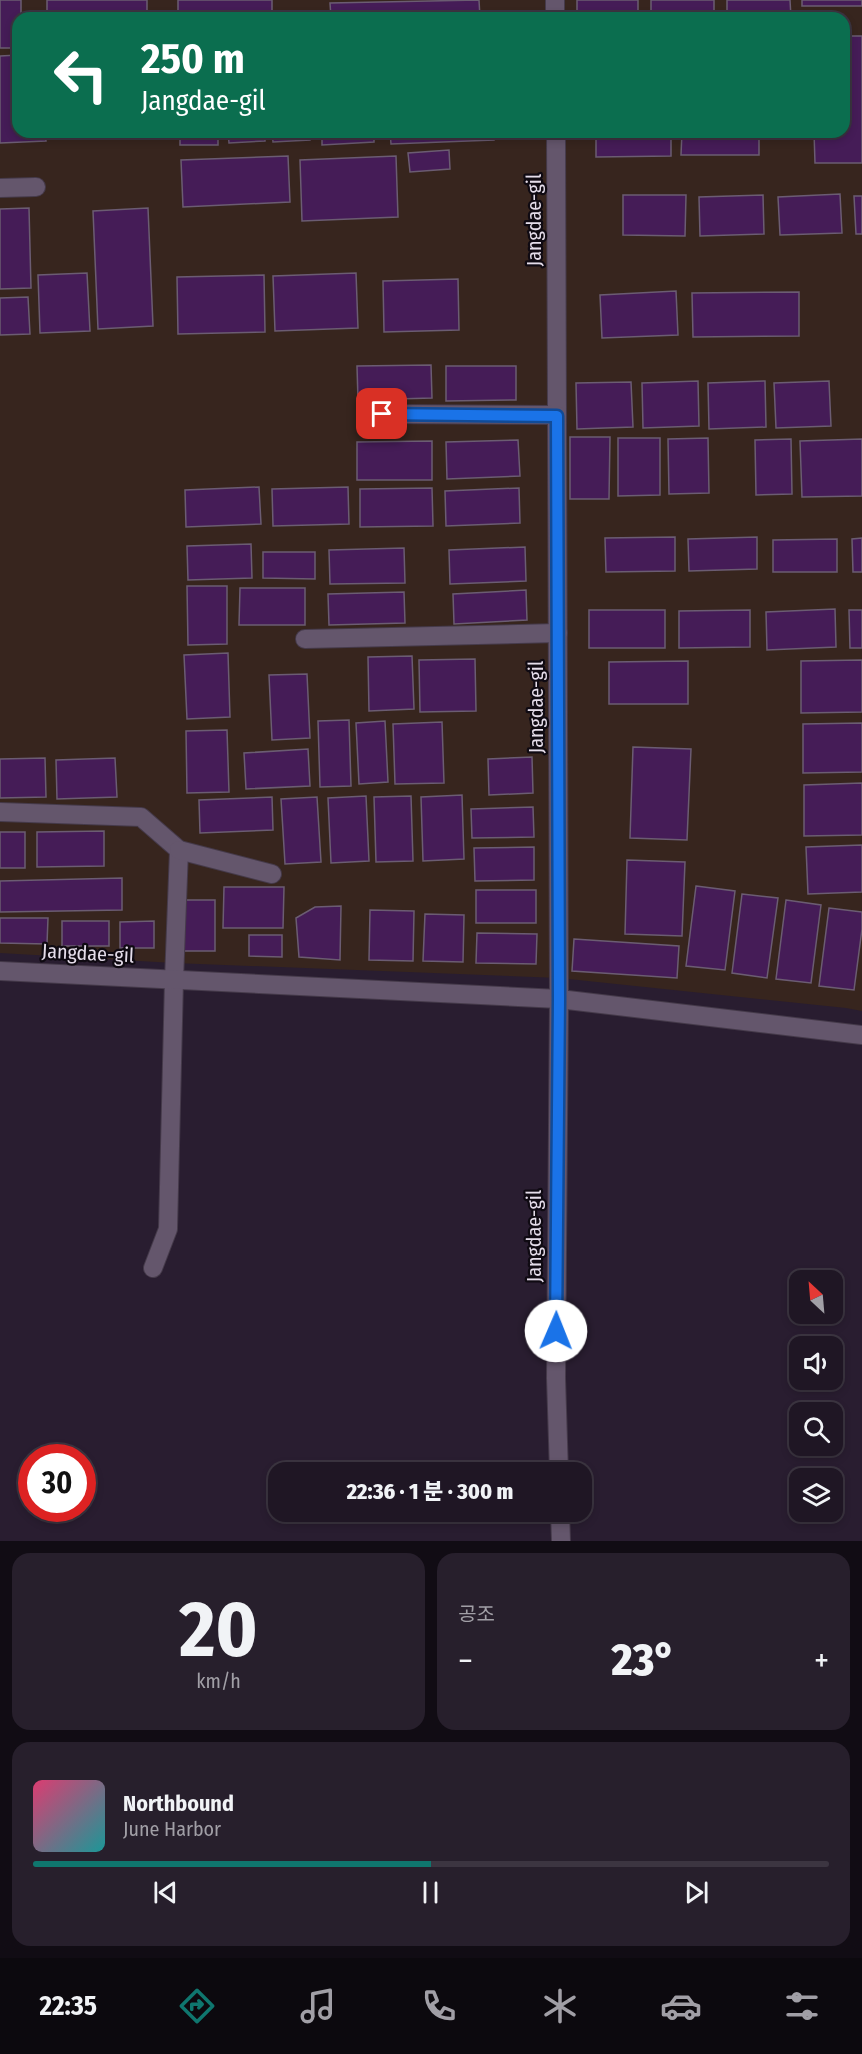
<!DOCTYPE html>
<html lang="ko">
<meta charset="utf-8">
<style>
:root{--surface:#1f1624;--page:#271f2c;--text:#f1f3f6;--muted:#a19fa6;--line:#3c3541;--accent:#0f766e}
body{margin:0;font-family:"Fira Sans Condensed","Noto Sans KR",sans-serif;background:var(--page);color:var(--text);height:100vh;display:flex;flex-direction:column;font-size:22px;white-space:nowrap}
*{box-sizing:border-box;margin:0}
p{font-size:20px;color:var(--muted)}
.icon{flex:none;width:33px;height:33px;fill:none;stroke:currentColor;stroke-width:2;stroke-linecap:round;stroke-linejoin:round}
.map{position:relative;height:1541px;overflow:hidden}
.panel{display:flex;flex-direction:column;gap:12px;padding:12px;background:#110c14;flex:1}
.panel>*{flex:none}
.banner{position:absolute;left:12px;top:12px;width:838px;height:126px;border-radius:18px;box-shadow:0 3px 9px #0003,0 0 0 2px var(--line);background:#0b6e4f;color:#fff;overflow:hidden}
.needle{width:39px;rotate:334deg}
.fabs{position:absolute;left:789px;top:1270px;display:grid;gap:12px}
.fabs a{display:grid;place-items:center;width:54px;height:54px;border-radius:12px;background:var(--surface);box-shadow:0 3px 9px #0003,0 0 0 2px var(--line);font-size:30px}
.speed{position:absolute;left:18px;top:1444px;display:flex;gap:12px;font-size:30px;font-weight:700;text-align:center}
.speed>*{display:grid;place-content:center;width:78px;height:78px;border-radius:50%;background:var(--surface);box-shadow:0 3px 9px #0003,0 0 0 2px var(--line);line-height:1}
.speed .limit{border:9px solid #d22;background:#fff;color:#111}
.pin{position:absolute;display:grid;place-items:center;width:51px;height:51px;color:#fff;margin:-26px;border-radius:12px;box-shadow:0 3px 9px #0006}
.me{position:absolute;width:66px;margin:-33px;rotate:1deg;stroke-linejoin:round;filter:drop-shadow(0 0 4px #0008)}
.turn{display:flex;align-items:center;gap:21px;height:126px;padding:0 30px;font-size:27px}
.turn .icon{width:78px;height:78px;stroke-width:2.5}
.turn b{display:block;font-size:42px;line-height:51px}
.big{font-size:45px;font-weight:800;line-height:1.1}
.panel .card{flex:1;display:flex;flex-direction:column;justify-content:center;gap:9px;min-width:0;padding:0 21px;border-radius:18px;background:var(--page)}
.panel .dial{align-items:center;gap:0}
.dial b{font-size:78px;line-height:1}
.song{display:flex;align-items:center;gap:18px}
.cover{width:72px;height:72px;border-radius:9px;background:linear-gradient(135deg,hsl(340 70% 55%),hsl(180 70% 35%))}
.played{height:6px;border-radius:3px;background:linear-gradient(90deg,var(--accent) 50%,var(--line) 50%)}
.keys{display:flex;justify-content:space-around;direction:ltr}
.heat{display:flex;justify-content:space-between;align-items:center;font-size:33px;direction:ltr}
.panel .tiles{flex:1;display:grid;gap:12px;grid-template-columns:1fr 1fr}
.card:last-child{grid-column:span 2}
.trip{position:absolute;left:268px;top:1462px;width:324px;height:60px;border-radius:18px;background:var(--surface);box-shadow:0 3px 9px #0003,0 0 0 2px var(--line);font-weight:800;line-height:60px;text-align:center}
.tab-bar{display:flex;height:96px;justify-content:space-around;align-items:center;background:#0c090e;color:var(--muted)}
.tab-bar .icon{width:42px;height:42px}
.tab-bar .current{color:var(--accent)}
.tab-bar b{font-size:27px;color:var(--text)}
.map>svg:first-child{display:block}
.industrial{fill:#37251e;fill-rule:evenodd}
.building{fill:#451c57;stroke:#6b5c72;stroke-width:1.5}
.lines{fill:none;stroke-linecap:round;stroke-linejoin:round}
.street-casing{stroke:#453a4a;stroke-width:20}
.street{stroke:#64566c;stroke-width:18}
.route-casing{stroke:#114b97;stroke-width:15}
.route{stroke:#1a73e8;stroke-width:10}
.labels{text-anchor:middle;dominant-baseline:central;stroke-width:4.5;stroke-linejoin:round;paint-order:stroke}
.street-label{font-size:20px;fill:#e5ddea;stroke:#0f0a12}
</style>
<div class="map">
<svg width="862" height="1541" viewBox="0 0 862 1541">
<rect width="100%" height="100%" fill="#291d30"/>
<path class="industrial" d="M0 0H862V1011L846 1008 559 978 174 963 0 953ZM18 18H844V132H18Z"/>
<g class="building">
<path d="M0 0H21V18H18V48H0Z"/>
<rect x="47" y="0" width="100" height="18"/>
<rect x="178" y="0" width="94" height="18"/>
<path d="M479 0 480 18H331L330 3Z"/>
<path d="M577 0H638V16L577 17Z"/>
<path d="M651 0H714V15L651 16Z"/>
<path d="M727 0H790L791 18H727Z"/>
<rect x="802" y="0" width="60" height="6"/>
<path d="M844 36H862V163H815L814 132H844Z"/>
<path d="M18 55V132H45L46 141 0 143V56Z"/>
<rect x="180" y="132" width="38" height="13"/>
<path d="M228 132H265V141L229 143Z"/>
<path d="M272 132H310V140L273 142Z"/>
<path d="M322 132H374V142L322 145Z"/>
<path d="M390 132H494V140L391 144Z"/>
<path d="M596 132H671V156L596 157Z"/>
<path d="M682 132H759V155H681Z"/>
<path d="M449 150 450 169 410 172 408 153Z"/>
<path d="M288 156 290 202 183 207 181 160Z"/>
<path d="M396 156 398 217 302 221 300 160Z"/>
<path d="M840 194 842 233 780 235 778 197Z"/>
<path d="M623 195H686L685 236 623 235Z"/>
<path d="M763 195 764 234 700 236 699 197Z"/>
<path d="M854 196H862V234H856Z"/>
<path d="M29 208 31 288 0 289V209Z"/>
<path d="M148 208 153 326 98 329 93 211Z"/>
<path d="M87 273 90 331 40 333 38 275Z"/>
<path d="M356 273 358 328 275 331 273 276Z"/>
<path d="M264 275 265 332 178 334 177 277Z"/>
<path d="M458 279 459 330 384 332 383 281Z"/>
<path d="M676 291 678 335 602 338 600 295Z"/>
<path d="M799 292V336L693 337 692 293Z"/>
<path d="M28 297 30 334 0 335V298Z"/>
<path d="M431 365 432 398 358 400 357 366Z"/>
<path d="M446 366H516V400L446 401Z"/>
<path d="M698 381 699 426 643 428 642 383Z"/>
<path d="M765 381 766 427 709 429 708 383Z"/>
<path d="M829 381 831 426 776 428 774 383Z"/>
<path d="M631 382 633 427 577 429 576 383Z"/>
<path d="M570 437H610L609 499H570Z"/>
<path d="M618 438H660V495L618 496Z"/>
<path d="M708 438 709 493 669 494 668 439Z"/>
<path d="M791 439 792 494 756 495 755 440Z"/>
<path d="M862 439V496L802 497 800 441Z"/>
<path d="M518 440 520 476 447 479 446 442Z"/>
<path d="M432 441V480H357V442Z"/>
<path d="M259 487 261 524 186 527 185 490Z"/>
<path d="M348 487 349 524 273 526 272 489Z"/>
<path d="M432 488 433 526 360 527V489Z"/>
<path d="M519 488 520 523 446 526 445 491Z"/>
<path d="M675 537V571L606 572 605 538Z"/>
<path d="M757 537V569L689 571 688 539Z"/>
<path d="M862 538V572H853L852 539Z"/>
<path d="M837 539V572H773V540Z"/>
<path d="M251 544 252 578 188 580 187 546Z"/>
<path d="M525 547 526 581 450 584 449 550Z"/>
<path d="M404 548 405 583 330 584 329 550Z"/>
<path d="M263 552H315V579L263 578Z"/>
<path d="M187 586H227V644L188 645Z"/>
<path d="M240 588H305V625H239Z"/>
<path d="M526 590 527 620 454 624 453 594Z"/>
<path d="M404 592 405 623 329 625 328 594Z"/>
<path d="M835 609 836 647 767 650 766 612Z"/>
<rect x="589" y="610" width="76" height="38"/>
<path d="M750 610V647L679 648V611Z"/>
<path d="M849 610H862V648H850Z"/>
<path d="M228 653 230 717 187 719 184 655Z"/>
<path d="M412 656 414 709 369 711 368 657Z"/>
<path d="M475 659 476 711 420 712 419 660Z"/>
<path d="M862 660V712L801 713V661Z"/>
<path d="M688 661V704H609V662Z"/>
<path d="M307 674 310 738 272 740 269 675Z"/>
<path d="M349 720 351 786 320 787 318 721Z"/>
<path d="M385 721 388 782 359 784 356 723Z"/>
<path d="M442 722 444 783 395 784 393 724Z"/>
<path d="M862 723V772L803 773V724Z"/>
<path d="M227 730 229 792 187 793 186 731Z"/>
<path d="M633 747 691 749 687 840 630 838Z"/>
<path d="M308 749 310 786 246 789 244 753Z"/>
<path d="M532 757 533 793 489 795 488 759Z"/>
<path d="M45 758 46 797 0 798V759Z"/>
<path d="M115 758 117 797 57 799 56 760Z"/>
<path d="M862 783V835L804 836V785Z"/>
<path d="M462 795 464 859 423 861 421 797Z"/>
<path d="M366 796 369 861 331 863 328 798Z"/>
<path d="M411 796 413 861 376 862 374 797Z"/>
<path d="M272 797 273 830 200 833 199 800Z"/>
<path d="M317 797 321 862 285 864 281 799Z"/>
<path d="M533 807 534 837 472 838 471 809Z"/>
<path d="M104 831V866L37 867V832Z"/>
<rect x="0" y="832" width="25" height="36"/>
<path d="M862 845V892L808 894 806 847Z"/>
<path d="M534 847V880L475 881 474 848Z"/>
<path d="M627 860 685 862 682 936 625 934Z"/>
<path d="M122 878V910L0 912V881Z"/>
<path d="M696 886 735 891 725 970 686 966Z"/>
<path d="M224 887H284L283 928H223Z"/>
<rect x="476" y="890" width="60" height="33"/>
<path d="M742 894 778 898 767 978 732 973Z"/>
<rect x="183" y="900" width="32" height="51"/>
<path d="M786 900 821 905 811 983 776 979Z"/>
<path d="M341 906 340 960 299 957 296 918 315 907Z"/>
<path d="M829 908 862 912V929L854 990 819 986Z"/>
<path d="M370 910 414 911 413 961 369 960Z"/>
<path d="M425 914 464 915 463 962 423 961Z"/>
<path d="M0 918H48L47 944 0 943Z"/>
<rect x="62" y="921" width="47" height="25"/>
<path d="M154 921V948H120V922Z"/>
<path d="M477 933 537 934 536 964 476 963Z"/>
<path d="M249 935H282V957L249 956Z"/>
<path d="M574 939 679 946 677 978 572 971Z"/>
</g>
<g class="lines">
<g class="street-casing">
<g id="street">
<path d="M555 0V18"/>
<path d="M556 132 559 999 556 1378 559 1473"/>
<path d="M0 188 36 187"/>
<path d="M382 414 557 415"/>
<path d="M305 639 558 633"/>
<path d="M0 812 141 817 179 850 174 980 168 1229 153 1268"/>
<path d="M179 850 272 874"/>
<path d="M0 971 559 999 862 1035"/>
<path d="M560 1512 561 1541"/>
</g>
</g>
<use href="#street" class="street"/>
</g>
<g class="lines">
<g class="route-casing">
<path id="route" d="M382 414 557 416 559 999 556 1331"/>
</g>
<use href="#route" class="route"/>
</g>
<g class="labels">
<g class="street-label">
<text transform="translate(534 220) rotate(-90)">Jangdae-gil</text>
<text transform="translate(536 707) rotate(-90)">Jangdae-gil</text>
<text transform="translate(88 953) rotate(3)">Jangdae-gil</text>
<text transform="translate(534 1236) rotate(-90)">Jangdae-gil</text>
</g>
</g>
</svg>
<div class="fabs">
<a><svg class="needle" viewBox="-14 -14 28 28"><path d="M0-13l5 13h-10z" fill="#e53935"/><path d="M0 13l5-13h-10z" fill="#a19fa6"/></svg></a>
<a><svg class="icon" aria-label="sound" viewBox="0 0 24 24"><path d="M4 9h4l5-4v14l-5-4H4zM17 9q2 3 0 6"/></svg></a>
<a><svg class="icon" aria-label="search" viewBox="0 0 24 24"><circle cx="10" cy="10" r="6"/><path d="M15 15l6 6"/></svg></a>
<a><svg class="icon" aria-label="layers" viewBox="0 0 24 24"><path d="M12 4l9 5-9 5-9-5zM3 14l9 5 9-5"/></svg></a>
</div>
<div class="speed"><div class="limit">30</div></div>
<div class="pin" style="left:382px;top:414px;background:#d93025"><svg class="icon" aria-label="arrive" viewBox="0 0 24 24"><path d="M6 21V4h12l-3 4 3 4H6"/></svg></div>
<svg class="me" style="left:556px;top:1331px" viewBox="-20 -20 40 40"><circle r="19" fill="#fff"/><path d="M0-13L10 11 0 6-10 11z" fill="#1a73e8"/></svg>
<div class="trip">22:36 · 1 분 · 300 m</div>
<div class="banner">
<div class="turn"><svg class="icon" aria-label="left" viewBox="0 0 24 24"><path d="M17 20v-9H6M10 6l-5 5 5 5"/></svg><div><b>250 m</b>Jangdae-gil</div></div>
</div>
</div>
<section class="panel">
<div class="tiles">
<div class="card dial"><b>20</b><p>km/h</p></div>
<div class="card"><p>공조</p>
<div class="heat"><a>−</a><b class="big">23°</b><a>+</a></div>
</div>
<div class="card">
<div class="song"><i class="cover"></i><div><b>Northbound</b><p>June Harbor</p></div></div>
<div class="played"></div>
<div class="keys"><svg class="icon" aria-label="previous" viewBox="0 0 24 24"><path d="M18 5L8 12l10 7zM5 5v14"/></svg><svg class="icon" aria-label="pause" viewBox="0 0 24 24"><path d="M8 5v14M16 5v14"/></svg><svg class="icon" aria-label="next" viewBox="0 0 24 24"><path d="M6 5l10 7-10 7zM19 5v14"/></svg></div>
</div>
</div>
</section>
<nav class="tab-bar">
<b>22:35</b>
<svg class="icon current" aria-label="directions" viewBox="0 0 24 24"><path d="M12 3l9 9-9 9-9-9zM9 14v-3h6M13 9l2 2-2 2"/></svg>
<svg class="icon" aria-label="music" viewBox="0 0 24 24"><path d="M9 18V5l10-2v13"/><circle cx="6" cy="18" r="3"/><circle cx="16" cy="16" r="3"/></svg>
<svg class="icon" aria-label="phone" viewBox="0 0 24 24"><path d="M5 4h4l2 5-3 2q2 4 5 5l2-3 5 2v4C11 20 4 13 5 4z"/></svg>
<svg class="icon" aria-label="climate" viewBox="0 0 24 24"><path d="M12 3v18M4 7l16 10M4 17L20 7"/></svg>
<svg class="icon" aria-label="car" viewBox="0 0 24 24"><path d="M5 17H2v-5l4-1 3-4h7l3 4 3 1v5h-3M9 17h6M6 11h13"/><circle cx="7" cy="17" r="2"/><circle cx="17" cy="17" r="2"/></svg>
<svg class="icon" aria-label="filters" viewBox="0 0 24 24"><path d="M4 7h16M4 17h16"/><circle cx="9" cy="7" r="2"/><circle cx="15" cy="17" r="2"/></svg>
</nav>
